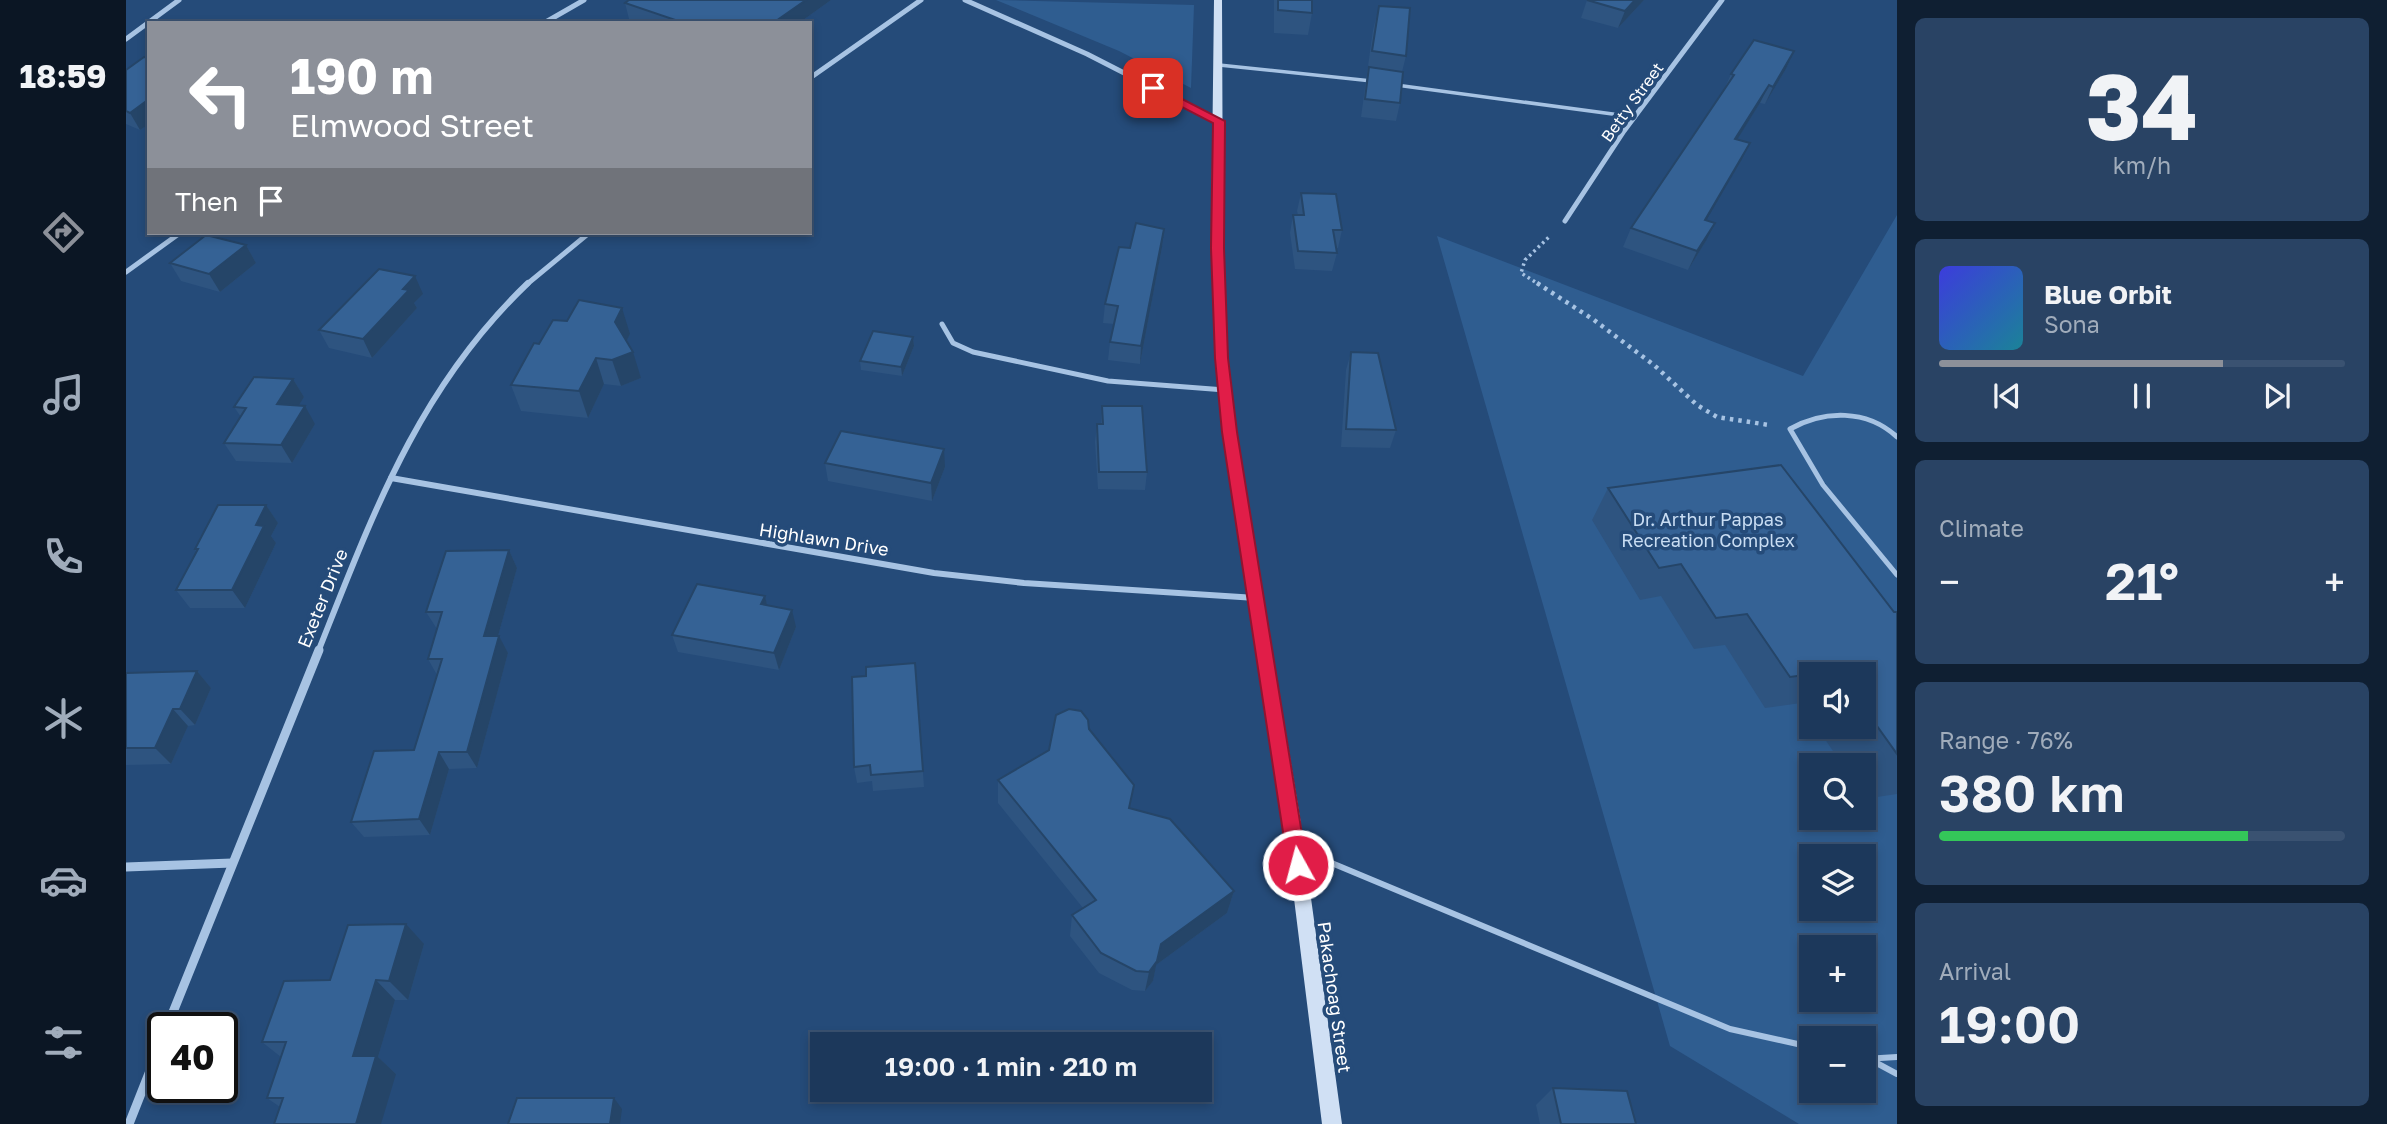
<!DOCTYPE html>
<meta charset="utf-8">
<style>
:root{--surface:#1c385b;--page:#294364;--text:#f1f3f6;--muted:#a0acbb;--line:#3a5271;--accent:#8c9099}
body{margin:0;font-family:"Golos Text",sans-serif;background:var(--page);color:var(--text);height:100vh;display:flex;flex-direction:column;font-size:26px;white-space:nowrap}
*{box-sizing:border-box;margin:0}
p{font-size:23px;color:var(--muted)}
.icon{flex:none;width:38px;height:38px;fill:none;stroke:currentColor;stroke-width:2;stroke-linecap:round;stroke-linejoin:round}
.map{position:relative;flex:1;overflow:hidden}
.sheet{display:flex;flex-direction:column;gap:18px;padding:18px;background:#0f1f32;width:490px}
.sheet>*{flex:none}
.banner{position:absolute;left:21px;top:21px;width:665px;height:214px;border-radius:0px;box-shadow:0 4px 10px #0003,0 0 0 2px var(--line);background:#8c9099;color:#fff;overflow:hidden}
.tools{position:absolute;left:1673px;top:662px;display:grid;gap:14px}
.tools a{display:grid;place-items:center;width:77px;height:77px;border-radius:0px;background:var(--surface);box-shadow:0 4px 10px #0003,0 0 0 2px var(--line);font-size:35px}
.speed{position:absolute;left:21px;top:1012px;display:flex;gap:14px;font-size:35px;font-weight:700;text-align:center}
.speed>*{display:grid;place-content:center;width:91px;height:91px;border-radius:50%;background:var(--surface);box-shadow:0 4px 10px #0003,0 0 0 2px var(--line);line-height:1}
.speed .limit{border:4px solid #111;border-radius:10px;background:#fff;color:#111}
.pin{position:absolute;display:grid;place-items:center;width:60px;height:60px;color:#fff;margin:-30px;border-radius:14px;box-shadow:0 4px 10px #0006}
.me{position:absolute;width:77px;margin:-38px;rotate:353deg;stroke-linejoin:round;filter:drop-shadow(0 0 5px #0008)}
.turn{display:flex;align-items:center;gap:24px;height:147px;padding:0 28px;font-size:32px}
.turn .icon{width:91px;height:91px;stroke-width:2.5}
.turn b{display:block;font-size:49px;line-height:60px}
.then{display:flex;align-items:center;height:66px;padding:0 28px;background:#0003;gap:14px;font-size:26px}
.big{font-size:52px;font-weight:600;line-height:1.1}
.sheet .widget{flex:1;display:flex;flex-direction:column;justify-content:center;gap:10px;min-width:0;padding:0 24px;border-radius:10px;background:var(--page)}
.sheet .dial{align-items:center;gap:0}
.dial b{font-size:91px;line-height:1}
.song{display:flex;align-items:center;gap:21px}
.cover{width:84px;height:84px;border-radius:10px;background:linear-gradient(135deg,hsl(240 70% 55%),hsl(190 70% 35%))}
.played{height:7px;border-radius:4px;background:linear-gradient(90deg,var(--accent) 70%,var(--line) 70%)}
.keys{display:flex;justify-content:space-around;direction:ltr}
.heat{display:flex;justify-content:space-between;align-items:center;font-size:38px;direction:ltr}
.charge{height:10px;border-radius:5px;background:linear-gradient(90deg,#34c759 76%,var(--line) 0)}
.trip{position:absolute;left:684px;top:1032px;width:402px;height:70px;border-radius:0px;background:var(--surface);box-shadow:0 4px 10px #0003,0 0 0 2px var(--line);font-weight:600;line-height:70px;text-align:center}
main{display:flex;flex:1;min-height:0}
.menu{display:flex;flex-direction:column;width:126px;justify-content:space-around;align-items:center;background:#0b1624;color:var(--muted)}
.menu .icon{width:49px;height:49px}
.menu .selected{color:var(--accent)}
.menu b{font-size:32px;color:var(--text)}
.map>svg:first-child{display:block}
.green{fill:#2f5d90;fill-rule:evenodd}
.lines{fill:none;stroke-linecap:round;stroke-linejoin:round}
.path-far1{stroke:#a7c3e3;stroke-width:3.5;stroke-dasharray:2.5 3.5;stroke-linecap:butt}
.path{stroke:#a7c3e3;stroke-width:4.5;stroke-dasharray:3.5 5;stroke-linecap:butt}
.lane-far2{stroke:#a7c3e3;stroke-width:3.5}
.lane-far1{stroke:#a7c3e3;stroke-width:5}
.lane{stroke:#a7c3e3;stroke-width:6}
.street-far2{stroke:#a7c3e3;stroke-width:5}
.street-far1{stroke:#a7c3e3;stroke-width:6}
.street{stroke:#a7c3e3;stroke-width:9}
.secondary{fill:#d0e0f4;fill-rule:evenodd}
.wall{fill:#2e5480}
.shaded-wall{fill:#254568}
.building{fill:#356295;stroke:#254568;stroke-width:2}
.route{fill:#e11d48;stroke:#92132f;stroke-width:2}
.labels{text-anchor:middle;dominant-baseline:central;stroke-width:7;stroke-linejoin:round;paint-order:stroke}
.far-street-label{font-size:16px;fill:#fff;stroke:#254b79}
.park-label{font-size:18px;fill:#c9ddf3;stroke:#254b79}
.street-label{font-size:18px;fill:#fff;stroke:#254b79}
</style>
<main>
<nav class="menu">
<b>18:59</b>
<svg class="icon selected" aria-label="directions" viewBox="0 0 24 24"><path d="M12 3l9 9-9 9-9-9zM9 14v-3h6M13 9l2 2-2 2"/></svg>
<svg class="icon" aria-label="music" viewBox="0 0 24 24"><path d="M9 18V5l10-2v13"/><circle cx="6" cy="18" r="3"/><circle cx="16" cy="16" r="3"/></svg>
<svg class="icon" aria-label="phone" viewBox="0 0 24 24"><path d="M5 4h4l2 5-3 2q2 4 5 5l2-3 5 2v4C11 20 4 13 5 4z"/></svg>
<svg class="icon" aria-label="climate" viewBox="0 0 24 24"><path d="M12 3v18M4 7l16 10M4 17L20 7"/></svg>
<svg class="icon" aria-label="car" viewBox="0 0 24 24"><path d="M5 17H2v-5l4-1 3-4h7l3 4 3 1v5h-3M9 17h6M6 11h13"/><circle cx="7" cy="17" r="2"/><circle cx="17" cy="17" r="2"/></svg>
<svg class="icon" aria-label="filters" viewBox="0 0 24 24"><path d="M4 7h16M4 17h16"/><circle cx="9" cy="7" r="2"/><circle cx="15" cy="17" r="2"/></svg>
</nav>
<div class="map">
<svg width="1771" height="1124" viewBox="0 0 1771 1124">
<rect width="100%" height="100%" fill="#254b79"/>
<g class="green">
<path d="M870 0 1068 5 1065 88 993 51Z"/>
<path d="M1771 215V1124H1673L1544 1046 1311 236 1677 376ZM1685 674H1738V726H1685ZM1685 765H1738V817H1685ZM1685 856H1738V908H1685ZM1685 947H1738V999H1685ZM1685 1038H1738V1090H1685Z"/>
</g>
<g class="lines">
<path class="path-far1" d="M1414 285 1395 273 1399 260 1424 236"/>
<path class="path" d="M1411 283 1468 320 1528 365 1571 405 1591 417 1643 425"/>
<g class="lane-far2">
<path d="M1093 65 1246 81"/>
<path d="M1270 85 1509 117"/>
</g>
<g class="lane-far1">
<path d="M816 324 827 343 847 352 982 381 1099 390"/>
<path d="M1771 437C1741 409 1698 410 1664 429L1697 485 1771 575"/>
</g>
<g class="lane">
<path d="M1172 849 1604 1029 1685 1047"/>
<path d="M1738 1059 1771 1057"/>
<path d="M1745 1060 1771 1074"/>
</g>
<g class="street-far2">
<path d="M839 0 961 54 1092 121"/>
<path d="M418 23 458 0"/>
<path d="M0 39 53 0"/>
<path d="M684 78 795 0"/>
<path d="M1439 221 1498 131 1596 0"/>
<path d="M0 272 54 233"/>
<path d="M400 285 463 233"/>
</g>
<g class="street-far1">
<path d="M265 478 808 573 898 583 1130 598"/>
<path d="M192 652C247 514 292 388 402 283"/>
</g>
<g class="street">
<path d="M0 867 106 863"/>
<path d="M41 1027 193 650"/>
<path d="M3 1124 37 1038"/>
</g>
<path class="secondary" d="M1088 0H1096L1097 248 1101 358 1110 432 1174 818 1216 1124H1196L1158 818 1098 432 1089 358 1085 248Z"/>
</g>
<g class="wall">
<path d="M503 0H705L673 23H513L503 19 499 3Z"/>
<path d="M1148 0H1186V13L1182 35 1148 33Z"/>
<path d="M1461 0H1518L1492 28 1455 18Z"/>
<path d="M1253 6 1280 56 1276 72 1274 103 1270 121 1235 117 1247 30Z"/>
<path d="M1668 51 1660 69 1639 104 1634 103 1611 139 1615 161 1580 220V241L1562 270 1497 247 1505 228 1597 92 1605 74Z"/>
<path d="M23 58V124L14 130 0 124V70Z"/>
<path d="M1175 193 1216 230 1212 248H1210L1211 253 1206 271 1169 269 1164 233 1167 215H1172L1171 211Z"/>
<path d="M1038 229 1036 247 1014 364 982 360 984 342 988 324 977 323 979 304 1004 248Z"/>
<path d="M120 245 130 263 94 292 55 281 44 263Z"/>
<path d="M297 294 288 303 291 308 246 358 203 348 193 330Z"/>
<path d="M504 334 500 341 515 378 495 386 478 384 462 418 395 411 385 385 413 344Z"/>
<path d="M787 337 788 346 776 376 735 370 734 361Z"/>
<path d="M1225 352 1270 430 1264 448 1215 447 1220 370Z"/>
<path d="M167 379 178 397 172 406 189 424 166 463 110 461 98 443 115 417 108 407Z"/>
<path d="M976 406 1021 472 1019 490 972 489 969 442 971 424H975Z"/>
<path d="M699 463 819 467 806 501 702 481Z"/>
<path d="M1482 488 1768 612H1771V794L1751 797 1738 777V765H1730L1723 756 1711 757 1690 726H1738V674H1685V719L1675 703 1639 708 1599 645 1568 649 1535 596 1514 600 1466 520Z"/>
<path d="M140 505 152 523 145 536 150 543 119 608H64L50 590 70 552 69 549Z"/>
<path d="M383 550 391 568 372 636 382 653 351 768 323 769 304 835 238 837 225 822 288 750 311 675 302 659 311 629 300 612Z"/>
<path d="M639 596 641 605 670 627 653 670 552 652 546 635Z"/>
<path d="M789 663 798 787 747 791 746 781 731 783 728 767 740 676Z"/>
<path d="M71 671 85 688 69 725 62 726 45 764 0 765V673Z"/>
<path d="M963 729 1005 809 1108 891 1101 913 1030 965 1027 981 1019 991 1006 990 973 973 944 936 946 915 957 908 872 803V780Z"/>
<path d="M298 944 282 1000H269L252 1057 270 1074 154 1107 141 1098 155 1057 136 1042 204 980Z"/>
<path d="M1427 1088 1510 1124H1414L1410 1105Z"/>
</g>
<g class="shaded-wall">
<path d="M680 0H705L673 23H647Z"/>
<path d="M1509 0H1518L1492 28 1499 11Z"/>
<path d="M1668 51 1660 69 1639 104 1647 87Z"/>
<path d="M1643 85 1634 103 1601 156 1609 139Z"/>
<path d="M23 99V124L14 130 4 113Z"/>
<path d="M1624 143 1615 161 1570 238 1579 220Z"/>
<path d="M1589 223 1580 241 1562 270 1571 251Z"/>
<path d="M1038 229 1036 247 1014 364 1015 346Z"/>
<path d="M120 245 130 263 94 292 83 274Z"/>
<path d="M289 276 297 294 288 303 291 308 246 358 237 339 277 289Z"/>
<path d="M496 308 504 334 497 348 489 322Z"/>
<path d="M787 337 788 346 776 376 775 367Z"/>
<path d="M507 352 515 378 495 386 486 360Z"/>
<path d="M470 358 478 384 462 418 453 391Z"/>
<path d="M167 379 178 397 162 423 151 404Z"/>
<path d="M179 406 189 424 166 463 155 445Z"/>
<path d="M818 449 819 467 806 501 805 483Z"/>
<path d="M140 505 152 523 145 536 150 543 119 608 106 590 130 525Z"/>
<path d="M383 550 391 568 367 654 358 636Z"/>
<path d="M639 596 643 613 635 604Z"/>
<path d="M666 610 670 627 653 670 648 653Z"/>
<path d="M373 636 382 653 351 768 341 752Z"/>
<path d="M71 671 85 688 69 725 54 709Z"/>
<path d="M47 709 62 726 45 764 29 748Z"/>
<path d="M313 752 323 769 304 835 293 819Z"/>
<path d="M1108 891 1101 913 1030 965 1035 944Z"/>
<path d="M280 924 298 944 282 1000 263 981Z"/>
<path d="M1031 961 1027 981 1019 991 1023 972Z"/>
<path d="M250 980 269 1000 252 1057 270 1074 255 1124H230L227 1056Z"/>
<path d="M488 1098 496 1109 494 1124H484Z"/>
</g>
<g class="building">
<path d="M503 0H680L647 23H558L499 3Z"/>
<path d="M1152 0H1186V13L1152 10Z"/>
<path d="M1461 0H1509L1499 11Z"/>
<path d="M1253 6 1284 8 1280 56 1246 51Z"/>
<path d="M1628 40 1668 51 1647 87 1643 85 1609 139 1624 143 1579 220 1589 223 1571 251 1505 228 1608 75 1605 74Z"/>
<path d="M18 57 23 58V99L4 113 0 111V70Z"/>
<path d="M1243 67 1277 72 1274 103 1239 99Z"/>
<path d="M1175 193 1210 194 1216 230H1207L1211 253 1172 251 1167 215H1178Z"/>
<path d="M1010 223 1038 229 1015 346 984 342 992 306 979 304 993 247 1004 248Z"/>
<path d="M80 235 120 245 83 274 44 263Z"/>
<path d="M253 269 289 276 277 289 283 290 237 339 193 330Z"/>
<path d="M453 300 496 308 489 322 507 352 486 360 470 358 453 391 385 385 408 343 413 344 427 320 441 321Z"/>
<path d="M747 331 787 337 775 367 734 361Z"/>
<path d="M1225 352 1252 353 1270 430 1220 429Z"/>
<path d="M128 377 167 379 151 404 179 406 155 445 98 443 120 408 108 407Z"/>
<path d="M976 406H1016L1021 472H973L971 424H977Z"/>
<path d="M715 431 818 449 805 483 699 463Z"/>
<path d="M1655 465 1768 612H1771V754L1751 726 1739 727 1738 726V674H1701L1700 672 1664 677 1621 614 1590 618 1555 564 1533 568 1482 488Z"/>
<path d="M92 505H140L130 525 138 526 106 590H50L72 549H69Z"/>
<path d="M383 550 358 636H373L341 752H313L293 819 225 822 248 751 288 750 316 659H302L316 612H300L320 551Z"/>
<path d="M571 584 639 596 635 604 666 610 648 653 546 635Z"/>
<path d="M789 663 797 771 745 775 744 765 728 767 726 677 740 676V667Z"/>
<path d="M71 671 54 709H47L29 748H0V673Z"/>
<path d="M943 709 955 711 962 720 963 729 1008 785 1003 808 1044 819 1108 891 1035 944 1031 961 1023 972 1010 971 975 953 946 915 970 900 872 780 923 750 930 715Z"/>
<path d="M280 924 263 981 250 980 227 1056H250L230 1124H148L157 1098H141L160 1042H136L158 981 204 980 222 925Z"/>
<path d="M1427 1088 1501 1091 1510 1124H1435Z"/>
<path d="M391 1098H488L484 1124H382Z"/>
</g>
<path class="route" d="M1027 84 1099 121 1098 248 1102 358 1111 432 1181 865 1178 871 1172 874 1165 871 1162 865 1096 432 1089 358 1085 248 1087 123 1023 90 1021 88Z"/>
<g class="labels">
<g class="far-street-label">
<text transform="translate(1506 102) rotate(-54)">Betty Street</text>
</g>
<g class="park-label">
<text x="1582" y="519">Dr. Arthur Pappas<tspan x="1582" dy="21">Recreation Complex</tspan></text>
</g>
<g class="street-label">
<text transform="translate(698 539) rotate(9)">Highlawn Drive</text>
<text transform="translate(196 598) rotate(-68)">Exeter Drive</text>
<text transform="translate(1209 997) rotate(82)">Pakachoag Street</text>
</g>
</g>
</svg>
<div class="tools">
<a><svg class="icon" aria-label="sound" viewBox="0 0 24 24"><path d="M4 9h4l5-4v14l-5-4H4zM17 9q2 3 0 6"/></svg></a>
<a><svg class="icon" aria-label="search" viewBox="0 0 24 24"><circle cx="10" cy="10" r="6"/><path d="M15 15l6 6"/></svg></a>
<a><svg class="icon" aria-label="layers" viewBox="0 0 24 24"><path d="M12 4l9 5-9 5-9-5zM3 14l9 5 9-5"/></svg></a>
<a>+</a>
<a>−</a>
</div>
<div class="speed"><div class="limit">40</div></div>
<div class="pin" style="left:1027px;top:88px;background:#d93025"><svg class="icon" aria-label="arrive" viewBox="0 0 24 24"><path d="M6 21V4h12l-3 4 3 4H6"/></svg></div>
<svg class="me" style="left:1172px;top:865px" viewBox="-20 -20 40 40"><circle r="17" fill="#e11d48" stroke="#fff" stroke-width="3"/><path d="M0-11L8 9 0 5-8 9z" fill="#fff"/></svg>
<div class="trip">19:00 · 1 min · 210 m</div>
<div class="banner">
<div class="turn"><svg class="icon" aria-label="left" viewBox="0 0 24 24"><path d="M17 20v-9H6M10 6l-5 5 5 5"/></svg><div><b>190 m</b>Elmwood Street</div></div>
<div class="then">Then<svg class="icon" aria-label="arrive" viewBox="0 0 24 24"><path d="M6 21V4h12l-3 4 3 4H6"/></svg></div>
</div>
</div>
<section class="sheet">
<div class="widget dial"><b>34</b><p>km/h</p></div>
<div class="widget">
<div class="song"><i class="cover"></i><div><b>Blue Orbit</b><p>Sona</p></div></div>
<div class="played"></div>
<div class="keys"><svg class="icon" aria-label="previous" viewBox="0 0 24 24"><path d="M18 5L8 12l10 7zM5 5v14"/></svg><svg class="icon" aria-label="pause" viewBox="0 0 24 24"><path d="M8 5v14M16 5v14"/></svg><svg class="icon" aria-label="next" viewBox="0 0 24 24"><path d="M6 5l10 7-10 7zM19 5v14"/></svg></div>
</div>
<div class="widget"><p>Climate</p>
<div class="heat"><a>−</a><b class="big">21°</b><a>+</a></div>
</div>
<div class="widget"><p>Range · 76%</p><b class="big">380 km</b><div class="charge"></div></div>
<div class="widget"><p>Arrival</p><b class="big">19:00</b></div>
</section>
</main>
